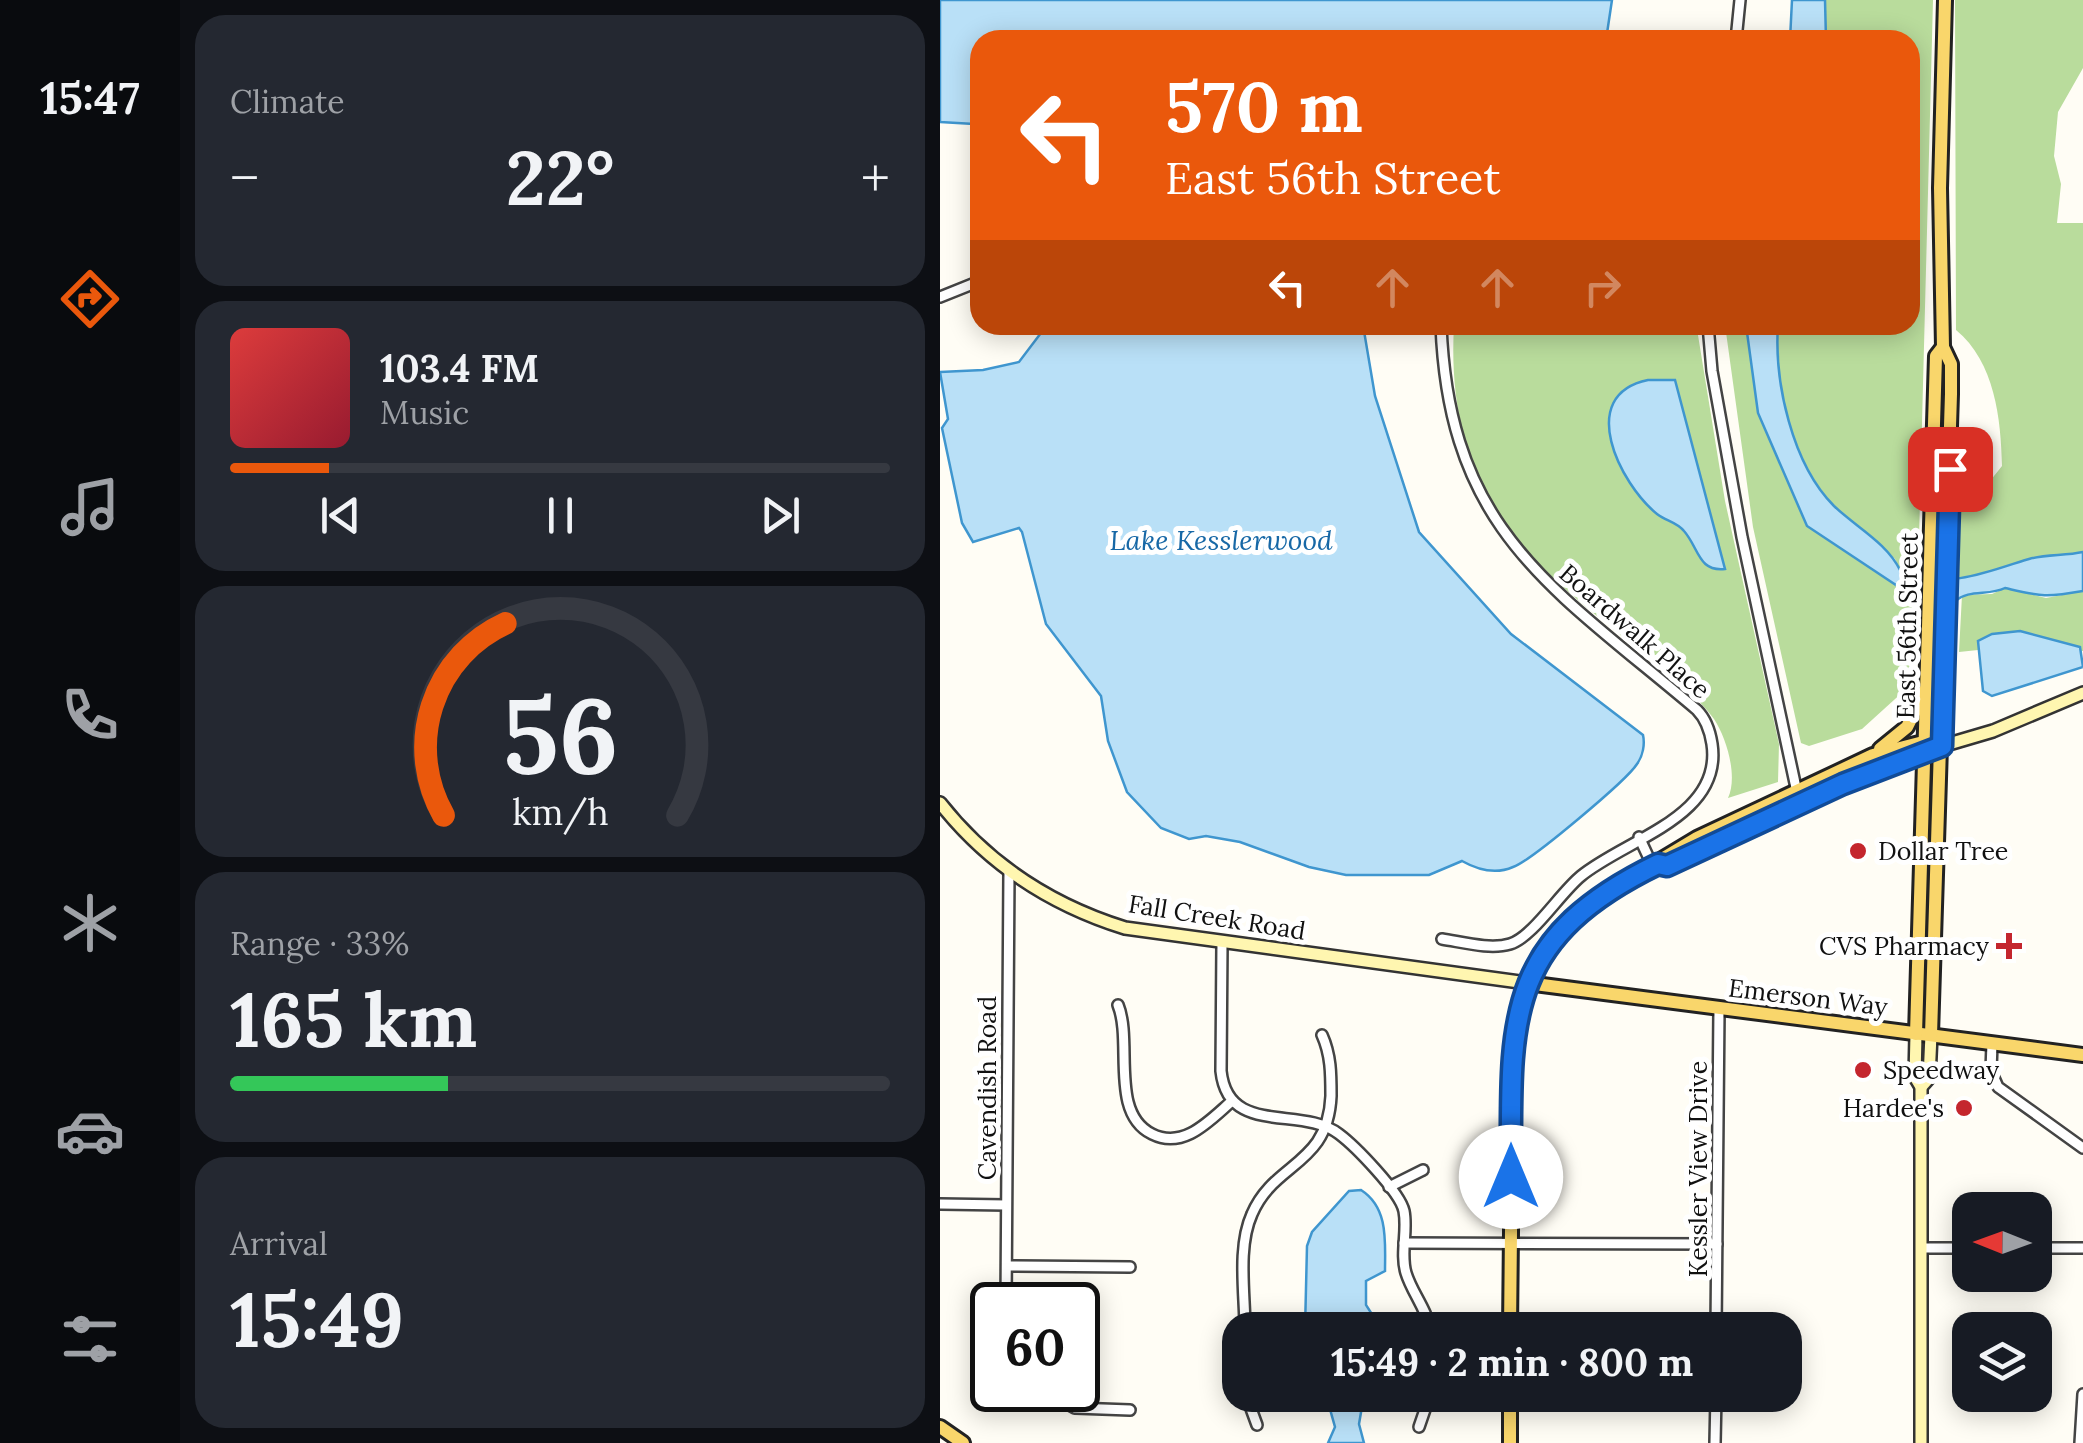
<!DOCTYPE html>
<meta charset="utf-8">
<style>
:root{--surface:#171b24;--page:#242831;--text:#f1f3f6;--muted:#9ea1a6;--line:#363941;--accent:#ea580c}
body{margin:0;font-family:Lora,serif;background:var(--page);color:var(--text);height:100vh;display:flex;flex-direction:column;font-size:38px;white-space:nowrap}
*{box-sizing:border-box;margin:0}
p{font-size:32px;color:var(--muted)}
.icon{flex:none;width:55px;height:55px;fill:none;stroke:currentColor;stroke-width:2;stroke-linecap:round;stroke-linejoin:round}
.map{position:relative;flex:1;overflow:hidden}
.sheet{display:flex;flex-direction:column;gap:15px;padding:15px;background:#0d0f14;width:760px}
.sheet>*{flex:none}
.guide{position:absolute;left:30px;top:30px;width:950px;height:305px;border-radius:30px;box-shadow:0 5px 25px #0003;background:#ea580c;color:#fff;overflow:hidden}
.needle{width:65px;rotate:271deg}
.controls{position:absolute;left:1012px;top:1192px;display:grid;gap:20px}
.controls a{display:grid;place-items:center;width:100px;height:100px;border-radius:20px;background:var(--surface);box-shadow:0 5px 25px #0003;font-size:50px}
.speed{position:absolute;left:30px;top:1282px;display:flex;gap:20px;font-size:50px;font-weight:700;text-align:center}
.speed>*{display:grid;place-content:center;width:130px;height:130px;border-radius:50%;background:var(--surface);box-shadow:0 5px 25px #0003;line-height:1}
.speed .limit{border:5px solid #111;border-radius:15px;background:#fff;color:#111}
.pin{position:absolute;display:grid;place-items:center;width:85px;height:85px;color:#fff;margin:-42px;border-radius:20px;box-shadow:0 5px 15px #0006}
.me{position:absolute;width:110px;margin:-55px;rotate:0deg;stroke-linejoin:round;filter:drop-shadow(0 0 8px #0008)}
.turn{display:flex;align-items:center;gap:35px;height:210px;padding:0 30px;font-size:45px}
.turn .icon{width:130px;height:130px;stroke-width:2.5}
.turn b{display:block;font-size:70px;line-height:85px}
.lanes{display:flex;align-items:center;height:95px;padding:0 30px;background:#0003;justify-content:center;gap:50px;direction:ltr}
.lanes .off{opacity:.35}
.big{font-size:75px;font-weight:700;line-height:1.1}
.sheet .card{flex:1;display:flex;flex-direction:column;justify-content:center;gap:15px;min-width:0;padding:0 35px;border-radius:30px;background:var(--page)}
.sheet .dial{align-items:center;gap:0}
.dial svg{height:260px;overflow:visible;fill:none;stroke:var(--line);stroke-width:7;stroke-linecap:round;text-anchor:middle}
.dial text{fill:var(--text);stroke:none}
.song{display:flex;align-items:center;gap:30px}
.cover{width:120px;height:120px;border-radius:15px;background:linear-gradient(135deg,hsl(0 70% 55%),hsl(350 70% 35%))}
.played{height:10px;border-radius:5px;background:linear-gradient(90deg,var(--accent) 15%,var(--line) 15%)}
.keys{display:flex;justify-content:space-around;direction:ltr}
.heat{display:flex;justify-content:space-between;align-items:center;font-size:55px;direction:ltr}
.charge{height:15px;border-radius:8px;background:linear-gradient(90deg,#34c759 33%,var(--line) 0)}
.trip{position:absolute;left:282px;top:1312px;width:580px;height:100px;border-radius:30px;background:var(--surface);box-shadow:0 5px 25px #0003;font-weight:700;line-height:100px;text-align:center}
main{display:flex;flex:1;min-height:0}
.menu{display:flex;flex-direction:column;width:180px;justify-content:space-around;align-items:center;background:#090b0e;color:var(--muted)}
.menu .icon{width:70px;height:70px}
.menu .on{color:var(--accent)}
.menu b{font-size:45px;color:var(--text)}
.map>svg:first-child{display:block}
.forest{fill:#b9dc9c}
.water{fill:#b9e0f7;stroke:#3f96cf;stroke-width:2.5}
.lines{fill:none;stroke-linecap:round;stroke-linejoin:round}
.street-casing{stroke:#444;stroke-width:14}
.secondary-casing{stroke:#333;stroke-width:16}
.primary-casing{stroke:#222;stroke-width:18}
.street{stroke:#fff;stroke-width:9}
.secondary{stroke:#fff6b0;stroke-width:11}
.primary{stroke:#f9d66b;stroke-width:12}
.route-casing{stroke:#114b97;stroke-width:25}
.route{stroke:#1a73e8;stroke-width:18}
.poi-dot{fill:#c4262e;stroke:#fff;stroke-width:4}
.labels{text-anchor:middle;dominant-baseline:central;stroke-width:10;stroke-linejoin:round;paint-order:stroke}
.street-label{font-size:25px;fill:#111;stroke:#fff}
.poi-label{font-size:25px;fill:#111;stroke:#fff;text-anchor:start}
.water-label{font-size:28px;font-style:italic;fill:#1768a6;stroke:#fff}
</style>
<main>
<nav class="menu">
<b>15:47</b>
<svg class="icon on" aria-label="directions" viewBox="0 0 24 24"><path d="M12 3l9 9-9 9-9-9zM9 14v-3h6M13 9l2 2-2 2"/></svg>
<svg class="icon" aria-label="music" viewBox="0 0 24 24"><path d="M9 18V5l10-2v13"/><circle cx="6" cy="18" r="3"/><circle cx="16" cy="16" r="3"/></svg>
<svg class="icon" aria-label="phone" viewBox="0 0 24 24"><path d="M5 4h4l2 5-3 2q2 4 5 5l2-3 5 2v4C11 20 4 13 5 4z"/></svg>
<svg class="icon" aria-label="climate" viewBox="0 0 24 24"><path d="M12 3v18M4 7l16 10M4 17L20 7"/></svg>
<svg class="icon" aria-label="car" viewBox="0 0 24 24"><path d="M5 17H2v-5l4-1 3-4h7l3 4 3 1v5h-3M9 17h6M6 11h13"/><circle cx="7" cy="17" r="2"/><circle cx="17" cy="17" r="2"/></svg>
<svg class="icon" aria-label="filters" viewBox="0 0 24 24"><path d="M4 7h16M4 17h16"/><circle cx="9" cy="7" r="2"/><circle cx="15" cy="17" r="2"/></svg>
</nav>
<section class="sheet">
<div class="card"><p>Climate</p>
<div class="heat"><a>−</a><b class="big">22°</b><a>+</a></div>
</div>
<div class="card">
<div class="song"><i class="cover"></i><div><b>103.4 FM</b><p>Music</p></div></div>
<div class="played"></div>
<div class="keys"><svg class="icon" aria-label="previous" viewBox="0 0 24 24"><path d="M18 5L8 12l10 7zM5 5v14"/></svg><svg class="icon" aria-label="pause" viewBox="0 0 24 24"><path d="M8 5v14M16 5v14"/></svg><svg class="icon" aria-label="next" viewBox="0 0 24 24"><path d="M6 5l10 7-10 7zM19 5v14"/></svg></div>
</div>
<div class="card dial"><svg viewBox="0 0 100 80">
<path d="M14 69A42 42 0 1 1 86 69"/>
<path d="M14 69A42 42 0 0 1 33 10" stroke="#ea580c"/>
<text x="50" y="56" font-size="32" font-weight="700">56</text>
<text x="50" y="72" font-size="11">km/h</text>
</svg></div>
<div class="card"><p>Range · 33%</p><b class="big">165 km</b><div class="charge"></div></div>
<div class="card"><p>Arrival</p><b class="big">15:49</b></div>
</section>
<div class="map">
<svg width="1143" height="1443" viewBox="0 0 1143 1443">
<rect width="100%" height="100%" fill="#fffdf5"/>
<g class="forest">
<path d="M885 0H993L978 577 960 570 955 559C935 539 910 523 891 502 852 458 834 382 838 325H970V40H886Z"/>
<path d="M1015 0H1143V68L1118 112 1114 156 1121 184 1117 223H1143V552L1087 560 1057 573 1019 579 1020 492 1039 474 1050 481 1062 466C1061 419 1055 362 1016 330Z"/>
<path d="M514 325H754L757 329 785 501 839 744 838 782 788 798C798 777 787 739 774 719 760 699 737 682 718 666 666 621 602 578 563 521 522 462 510 395 514 325Z"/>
<path d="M785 325H806L818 413 867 526 974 597 976 680 922 729 869 746 861 743 813 527Z"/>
<path d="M1065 588 1106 598 1143 591V651L1038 641V650L1019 652 1022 595 1052 594Z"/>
</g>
<g class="water">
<path d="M0 0H672L666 40H40V130L34 124 0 122Z"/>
<path d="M852 0H885L886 40H850Z"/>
<path d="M107 325H423L435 396 479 532 571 634 703 735C705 744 703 756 697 764 687 780 591 861 573 867 555 875 538 870 522 861L489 875H406L369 867 300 842 266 836 249 839 221 828 187 792 168 741 161 696 106 624 82 532 79 528 33 542 22 523 2 428 8 419 0 372 43 370 79 362Z"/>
<path d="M806 325H838C834 382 852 464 894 506 916 527 947 543 960 570 1011 590 1041 573 1089 559 1106 554 1125 556 1143 552V591C1104 598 1100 596 1065 588 1049 596 1029 589 1015 601L974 597 867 526 818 413Z"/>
<path d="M708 380H735L785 569C758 572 759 548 744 531 737 522 726 521 717 514 680 484 635 395 708 380Z"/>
<path d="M1080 631 1140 647 1143 667 1052 696 1043 691 1038 641 1052 634Z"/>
<path d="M421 1190C449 1208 445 1242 445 1271L426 1281V1305L442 1330H365L367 1246 372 1232 409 1191Z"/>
<path d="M386 1395H424L419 1424 424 1443H388L395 1427Z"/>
</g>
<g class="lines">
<g class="street-casing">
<g id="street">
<path d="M796 40 800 0"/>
<path d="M0 297 40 281"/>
<path d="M501 325C509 532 613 588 757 710 766 719 770 731 772 744 783 817 686 839 641 876 620 893 593 937 570 944 550 950 522 942 502 939"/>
<path d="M768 325 772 371 802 537 858 797"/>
<path d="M699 837 713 867"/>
<path d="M282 943 281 1071C288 1137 361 1105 399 1134 415 1146 460 1192 464 1211 468 1231 460 1253 466 1273 472 1293 487 1309 490 1330"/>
<path d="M178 1005C193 1042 169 1113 212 1134 244 1150 270 1120 292 1101"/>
<path d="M1052 1043 1051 1071 1058 1087 1143 1148"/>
<path d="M449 1187 483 1170"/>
<path d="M0 1204 66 1205"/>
<path d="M464 1243 777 1244"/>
<path d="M982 1248H1030"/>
<path d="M1095 1248H1143"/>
<path d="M67 1266 190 1267"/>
<path d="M66 1305 69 871"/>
<path d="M305 1330C305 1294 297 1247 312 1214 334 1162 388 1166 391 1096 391 1074 391 1055 382 1035"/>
<path d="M776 1330 779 1009"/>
<path d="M102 1390 135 1408 190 1410"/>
<path d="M306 1395 317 1425"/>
<path d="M479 1427 490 1395"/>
<path d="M775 1443 776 1395"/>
<path d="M1140 1443 1143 1394"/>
</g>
</g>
<g class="secondary-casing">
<g id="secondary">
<path d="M1002 746 1053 731 1143 693"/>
<path d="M0 803C48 864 111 905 185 928L587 983"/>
<path d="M976 1034 975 1077 981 1087V1443"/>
<path d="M981 1087 989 1078 991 1035"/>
</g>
</g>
<g class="primary-casing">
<g id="primary">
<path d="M940 749 967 727 987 687"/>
<path d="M718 864 727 866 916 778 991 752"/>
<path d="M587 983 1143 1055"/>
<path d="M976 1034 996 356 1003 347"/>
<path d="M991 1035 1011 394V364L1003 347 1000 188 1005 0"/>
<path d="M570 1330 573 1036 587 983 606 948 654 900 757 838 933 755 987 741 1002 746"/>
<path d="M0 1427 23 1443"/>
<path d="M570 1443V1395"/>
</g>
</g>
<use href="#street" class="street"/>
<use href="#secondary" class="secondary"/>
<use href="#primary" class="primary"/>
</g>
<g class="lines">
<g class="route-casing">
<path id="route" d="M571 1177C571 1023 561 940 718 864L727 866 903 784 1002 746 1010 469"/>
</g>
<use href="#route" class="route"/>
</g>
<g class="poi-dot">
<circle cx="918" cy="851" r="10"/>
<path d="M1064 931h10v10h10v10h-10v10h-10v-10h-10v-10h10z"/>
<circle cx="923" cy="1070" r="10"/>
<circle cx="1024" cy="1108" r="10"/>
</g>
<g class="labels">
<g class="street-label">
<text transform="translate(967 626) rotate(-89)">East 56th Street</text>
<text transform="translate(695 631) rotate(41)">Boardwalk Place</text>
<text transform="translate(277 917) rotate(9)">Fall Creek Road</text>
<text transform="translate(868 997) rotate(7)">Emerson Way</text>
<text transform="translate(47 1088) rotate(-90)">Cavendish Road</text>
<text transform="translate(758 1169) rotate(-90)">Kessler View Drive</text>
</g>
<g class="poi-label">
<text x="938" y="851">Dollar Tree</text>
<text x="1049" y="946" text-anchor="end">CVS Pharmacy</text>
<text x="943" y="1070">Speedway</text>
<text x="1004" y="1108" text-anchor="end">Hardee's</text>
</g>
<g class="water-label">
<text x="281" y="540">Lake Kesslerwood</text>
</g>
</g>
</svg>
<div class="controls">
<a><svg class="needle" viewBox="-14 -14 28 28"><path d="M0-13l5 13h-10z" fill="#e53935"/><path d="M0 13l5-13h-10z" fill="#9ea1a6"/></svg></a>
<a><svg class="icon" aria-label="layers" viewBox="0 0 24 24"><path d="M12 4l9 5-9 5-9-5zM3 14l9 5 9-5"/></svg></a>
</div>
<div class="speed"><div class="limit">60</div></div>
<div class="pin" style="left:1010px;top:469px;background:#d93025"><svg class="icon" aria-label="arrive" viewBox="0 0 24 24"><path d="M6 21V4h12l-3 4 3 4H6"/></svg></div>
<svg class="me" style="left:571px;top:1177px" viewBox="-20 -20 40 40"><circle r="19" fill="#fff"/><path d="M0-13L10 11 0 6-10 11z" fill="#1a73e8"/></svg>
<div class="trip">15:49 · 2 min · 800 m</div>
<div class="guide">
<div class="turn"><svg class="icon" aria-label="left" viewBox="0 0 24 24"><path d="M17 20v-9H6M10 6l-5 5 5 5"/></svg><div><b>570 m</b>East 56th Street</div></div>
<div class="lanes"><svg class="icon" aria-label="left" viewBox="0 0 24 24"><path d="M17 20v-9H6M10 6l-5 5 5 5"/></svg><svg class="icon off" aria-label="ahead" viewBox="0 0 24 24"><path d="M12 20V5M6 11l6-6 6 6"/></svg><svg class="icon off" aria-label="ahead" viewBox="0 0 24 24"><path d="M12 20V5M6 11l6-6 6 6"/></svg><svg class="icon off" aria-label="right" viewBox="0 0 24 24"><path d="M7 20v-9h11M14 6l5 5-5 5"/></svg></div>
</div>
</div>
</main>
